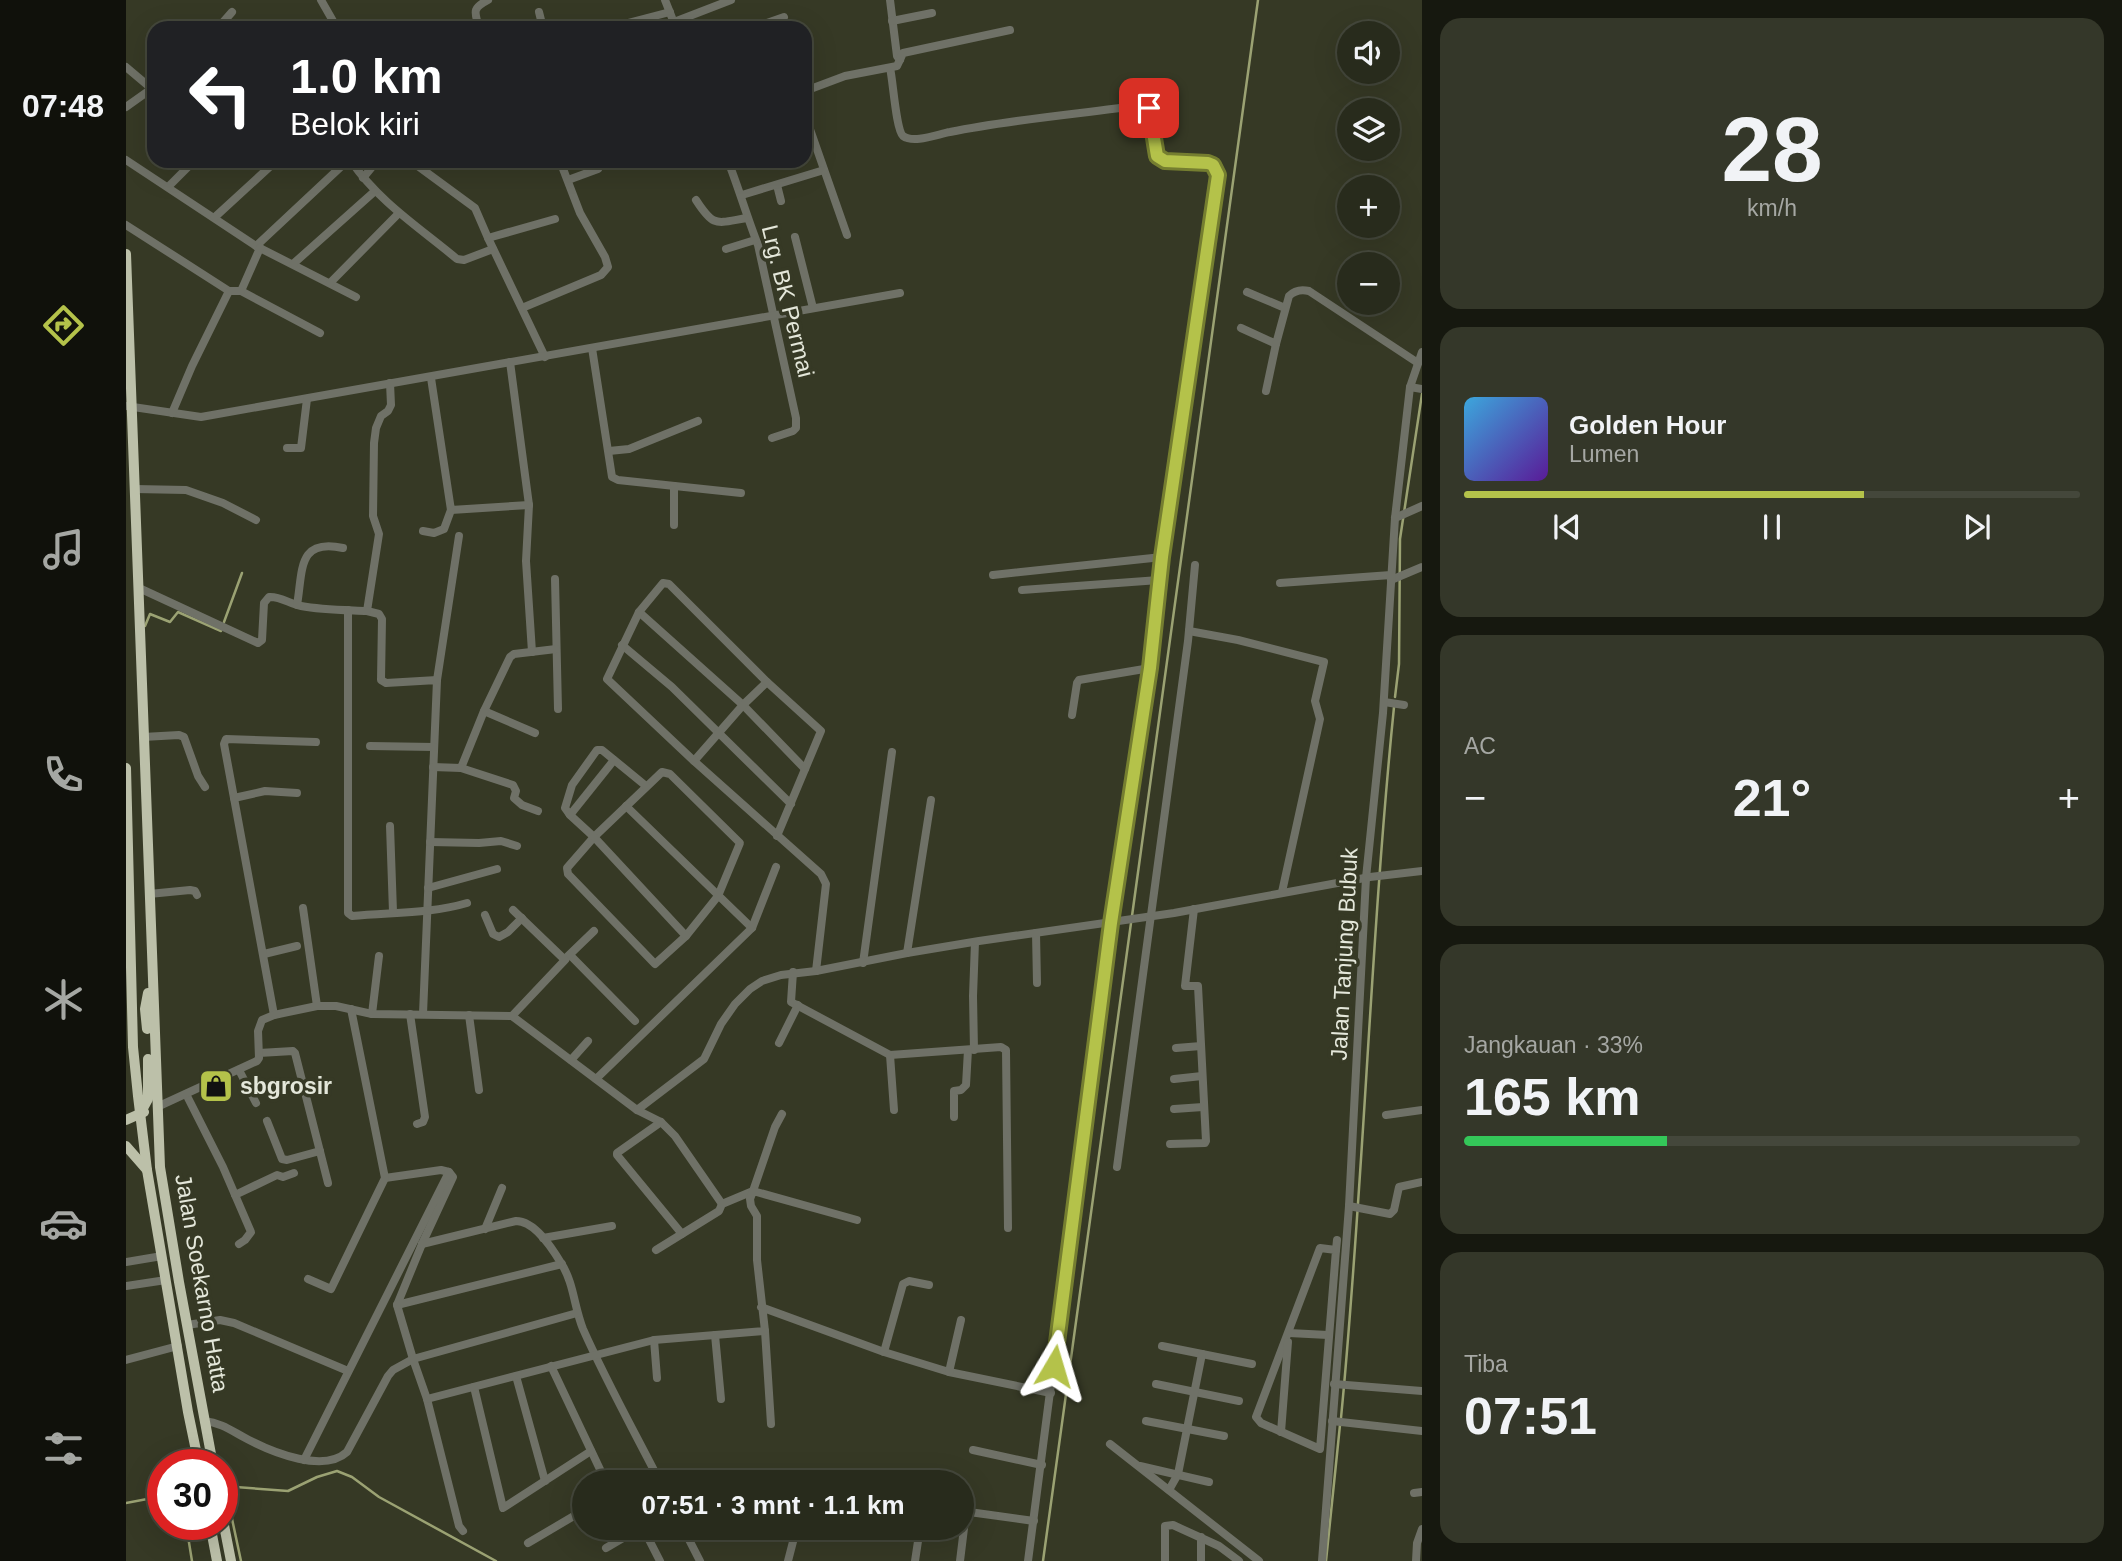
<!DOCTYPE html>
<html lang="id">
<meta charset="utf-8">
<style>
:root{--surface:#282b1c;--page:#343729;--text:#f1f3f6;--muted:#a5a7a3;--line:#44473b;--accent:#b4c24a}
body{margin:0;font-family:Helvetica,sans-serif;background:var(--page);color:var(--text);height:100vh;display:flex;flex-direction:column;font-size:26px;white-space:nowrap}
*{box-sizing:border-box;margin:0}
p{font-size:23px;color:var(--muted)}
.icon{flex:none;width:38px;height:38px;fill:none;stroke:currentColor;stroke-width:2;stroke-linecap:round;stroke-linejoin:round}
.map{position:relative;flex:1;overflow:hidden}
.drawer{display:flex;flex-direction:column;gap:18px;padding:18px;background:#16180f;width:700px}
.drawer>*{flex:none}
.top-card{position:absolute;left:21px;top:21px;width:665px;height:147px;border-radius:21px;box-shadow:0 7px 28px #0002,0 0 0 2px var(--line);background:#202124;color:#fff;overflow:hidden}
.buttons{position:absolute;left:1211px;top:21px;display:grid;gap:14px}
.buttons a{display:grid;place-items:center;width:63px;height:63px;border-radius:50%;background:var(--surface);box-shadow:0 7px 28px #0002,0 0 0 2px var(--line);font-size:35px}
.speed{position:absolute;left:21px;top:1449px;display:flex;gap:14px;font-size:35px;font-weight:700;text-align:center}
.speed>*{display:grid;place-content:center;width:91px;height:91px;border-radius:50%;background:var(--surface);box-shadow:0 7px 28px #0002,0 0 0 2px var(--line);line-height:1}
.speed .limit{border:10px solid #d22;background:#fff;color:#111}
.pin{position:absolute;display:grid;place-items:center;width:60px;height:60px;color:#fff;margin:-30px;border-radius:14px;box-shadow:0 4px 10px #0006}
.me{position:absolute;width:77px;margin:-38px;rotate:7deg;stroke-linejoin:round;filter:drop-shadow(0 0 5px #0008)}
.turn{display:flex;align-items:center;gap:24px;height:147px;padding:0 28px;font-size:32px}
.turn .icon{width:91px;height:91px;stroke-width:2.5}
.turn b{display:block;font-size:49px;line-height:60px}
.big{font-size:52px;font-weight:800;line-height:1.1}
.drawer .card{flex:1;display:flex;flex-direction:column;justify-content:center;gap:10px;min-width:0;padding:0 24px;border-radius:21px;background:var(--page)}
.drawer .dial{align-items:center;gap:0}
.dial b{font-size:91px;line-height:1}
.song{display:flex;align-items:center;gap:21px}
.cover{width:84px;height:84px;border-radius:10px;background:linear-gradient(135deg,hsl(200 70% 55%),hsl(270 70% 35%))}
.played{height:7px;border-radius:4px;background:linear-gradient(90deg,var(--accent) 65%,var(--line) 65%)}
.keys{display:flex;justify-content:space-around;direction:ltr}
.heat{display:flex;justify-content:space-between;align-items:center;font-size:38px;direction:ltr}
.charge{height:10px;border-radius:5px;background:linear-gradient(90deg,#34c759 33%,var(--line) 0)}
.trip{position:absolute;left:446px;top:1470px;width:402px;height:70px;border-radius:35px;background:var(--surface);box-shadow:0 7px 28px #0002,0 0 0 2px var(--line);font-weight:800;line-height:70px;text-align:center}
main{display:flex;flex:1;min-height:0}
.menu{display:flex;flex-direction:column;width:126px;justify-content:space-around;align-items:center;background:#10110b;color:var(--muted)}
.menu .icon{width:49px;height:49px}
.menu .current{color:var(--accent)}
.menu b{font-size:32px;color:var(--text)}
.map>svg:first-child{display:block}
.lines{fill:none;stroke-linecap:round;stroke-linejoin:round}
.stream{stroke:#9ba273;stroke-width:2.5}
.minor{stroke:#6f7167;stroke-width:8}
.highway{stroke:#bcc0a9;stroke-width:10}
.route-casing{stroke:#757e30;stroke-width:18}
.route{stroke:#b4c24a;stroke-width:12}
.labels{text-anchor:middle;dominant-baseline:central;stroke-width:7;stroke-linejoin:round;paint-order:stroke}
.street-label{font-size:23px;fill:#e4e7da;stroke:#363925}
.poi-label{font-size:23px;font-weight:bold;fill:#e4e7da;stroke:#363925;text-anchor:start}
</style>
<main>
<nav class="menu">
<b>07:48</b>
<svg class="icon current" aria-label="directions" viewBox="0 0 24 24"><path d="M12 3l9 9-9 9-9-9zM9 14v-3h6M13 9l2 2-2 2"/></svg>
<svg class="icon" aria-label="music" viewBox="0 0 24 24"><path d="M9 18V5l10-2v13"/><circle cx="6" cy="18" r="3"/><circle cx="16" cy="16" r="3"/></svg>
<svg class="icon" aria-label="phone" viewBox="0 0 24 24"><path d="M5 4h4l2 5-3 2q2 4 5 5l2-3 5 2v4C11 20 4 13 5 4z"/></svg>
<svg class="icon" aria-label="climate" viewBox="0 0 24 24"><path d="M12 3v18M4 7l16 10M4 17L20 7"/></svg>
<svg class="icon" aria-label="car" viewBox="0 0 24 24"><path d="M5 17H2v-5l4-1 3-4h7l3 4 3 1v5h-3M9 17h6M6 11h13"/><circle cx="7" cy="17" r="2"/><circle cx="17" cy="17" r="2"/></svg>
<svg class="icon" aria-label="filters" viewBox="0 0 24 24"><path d="M4 7h16M4 17h16"/><circle cx="9" cy="7" r="2"/><circle cx="15" cy="17" r="2"/></svg>
</nav>
<div class="map">
<svg width="1296" height="1561" viewBox="0 0 1296 1561">
<rect width="100%" height="100%" fill="#363925"/>
<g class="lines">
<g class="stream">
<path d="M98 622 116 573"/>
<path d="M19 626 24 614 44 622 52 612 95 631"/>
<path d="M1269 697 1273 664 1274 539 1296 394"/>
<path d="M1006 916 1132 0"/>
<path d="M1215 1418C1238 1182 1244 944 1268 707"/>
<path d="M96 1486 162 1491 191 1477 211 1471 226 1477 253 1497 370 1561"/>
<path d="M99 1486 115 1561"/>
<path d="M0 1503 37 1496"/>
<path d="M60 1524 66 1561"/>
<path d="M917 1561 1005 923"/>
<path d="M1200 1561 1214 1425"/>
</g>
<g class="minor">
<path d="M195 0 211 28"/>
<path d="M539 0 550 28"/>
<path d="M764 0 771 56 774 60"/>
<path d="M413 12 417 28"/>
<path d="M766 21 806 13"/>
<path d="M548 22 605 0"/>
<path d="M92 28 106 12"/>
<path d="M353 28C349 12 345 9 362 0"/>
<path d="M496 28 498 24 544 12"/>
<path d="M627 28 658 17"/>
<path d="M0 67 26 89"/>
<path d="M764 68C767 80 770 130 777 136 788 144 812 134 824 132 888 119 953 114 1017 105L1023 108 1024 111 1028 152C1037 167 1066 162 1082 163L1087 165 1092 175 1036 557 1024 670 985 923 902 1561"/>
<path d="M679 91 719 76 771 66 777 53 884 30"/>
<path d="M0 107 28 87"/>
<path d="M679 115 721 235"/>
<path d="M0 160 130 246 230 297"/>
<path d="M225 161C253 202 294 228 331 259L338 260 367 249"/>
<path d="M285 161 349 208 362 238 419 357"/>
<path d="M602 161C613 189 621 217 632 245L670 418V428L667 431 646 438"/>
<path d="M237 178 251 161"/>
<path d="M442 180 472 169"/>
<path d="M651 185 655 201"/>
<path d="M42 187 68 161"/>
<path d="M616 195 698 170"/>
<path d="M570 200C588 228 590 223 621 218"/>
<path d="M89 217 150 161"/>
<path d="M0 225 103 291"/>
<path d="M669 237 687 308"/>
<path d="M362 238 429 219"/>
<path d="M130 246 221 161"/>
<path d="M600 249 629 240"/>
<path d="M167 264 249 191"/>
<path d="M204 283 273 213"/>
<path d="M115 291 194 333"/>
<path d="M1121 292 1159 308"/>
<path d="M396 308 475 275 482 267 479 257 454 213 434 161"/>
<path d="M1115 328 1150 344 1163 296C1169 290 1175 289 1183 291L1292 363"/>
<path d="M466 348 486 477 492 480 615 493"/>
<path d="M384 362 403 505 400 561 406 652"/>
<path d="M305 378 325 510 403 505"/>
<path d="M264 383 265 405 262 411 255 416 250 428 248 443 247 516 253 534 241 611 253 614 256 619 255 680 260 683 311 680 297 1014"/>
<path d="M1284 387 1296 389"/>
<path d="M1140 391 1150 344"/>
<path d="M0 406 75 417 774 293"/>
<path d="M46 413 66 366 103 291H115L134 248"/>
<path d="M161 448H175L181 399"/>
<path d="M483 451 503 449 572 421"/>
<path d="M9 489 60 490 97 503 130 520"/>
<path d="M1269 518 1296 506"/>
<path d="M548 525V486"/>
<path d="M297 531 308 533 318 529 325 510"/>
<path d="M867 575 1036 557"/>
<path d="M429 579 432 709"/>
<path d="M1265 580 1296 567"/>
<path d="M1154 583 1265 575"/>
<path d="M13 588 132 643 136 640 138 603 143 597C154 596 164 604 175 606 196 610 219 610 241 611"/>
<path d="M896 590 1033 580"/>
<path d="M171 605C177 571 171 538 217 548"/>
<path d="M222 610V913L226 916C264 912 304 914 341 903"/>
<path d="M513 612 617 705 679 769"/>
<path d="M1063 631 1112 640 1198 662 1189 701 1194 719 1156 892"/>
<path d="M496 645 546 687 665 804"/>
<path d="M311 680 333 536"/>
<path d="M1258 702 1278 705"/>
<path d="M358 711 409 733"/>
<path d="M946 715 951 683 953 680 1024 668"/>
<path d="M17 737 53 735 58 737 72 776 79 787"/>
<path d="M244 746 308 747"/>
<path d="M568 761 617 705 641 682"/>
<path d="M307 767 335 768 358 711 384 657 388 654 430 649"/>
<path d="M335 768 387 785 390 791 388 798 396 805 412 811"/>
<path d="M536 772 544 774 614 843 592 896 560 936 529 964 442 874 441 868 468 837Z"/>
<path d="M520 786 476 750H471L446 785 439 808 444 815 468 837 560 936"/>
<path d="M108 798 98 744 100 739 190 742"/>
<path d="M500 806 626 928"/>
<path d="M444 815 488 760"/>
<path d="M264 826 267 912"/>
<path d="M651 836 695 731 641 682 543 584 537 583 513 612 481 679 568 761 695 874 700 884 690 971"/>
<path d="M304 842 353 843 375 841 391 846"/>
<path d="M302 888 371 869"/>
<path d="M23 894 64 890 69 891 71 895"/>
<path d="M177 908 191 1006"/>
<path d="M359 915 367 934 373 937 382 932 396 918"/>
<path d="M910 933 911 983"/>
<path d="M781 953 805 800"/>
<path d="M138 954 171 946"/>
<path d="M444 955 509 1021"/>
<path d="M440 958 468 931"/>
<path d="M737 963 766 752"/>
<path d="M667 972 665 1002 764 1055 875 1047 880 1050 882 1228"/>
<path d="M246 1014 253 956"/>
<path d="M284 1014 299 1117 297 1122 291 1124"/>
<path d="M148 1015 108 798 139 791 171 793"/>
<path d="M343 1015 353 1090"/>
<path d="M386 1016 439 960 387 910"/>
<path d="M653 1043 672 1005"/>
<path d="M1050 1048 1075 1046"/>
<path d="M848 1050 847 996 849 942"/>
<path d="M133 1053 167 1051 169 1053 202 1183"/>
<path d="M764 1055 768 1110"/>
<path d="M445 1060 462 1041"/>
<path d="M113 1070 130 1103"/>
<path d="M470 1079 626 928 650 867"/>
<path d="M1048 1079 1076 1076"/>
<path d="M60 1094 97 1167 125 1232 119 1240 113 1244"/>
<path d="M31 1107 131 1061 133 1058 132 1031 136 1020 148 1015 191 1006H210L246 1014 386 1016 511 1110 535 1122 549 1136 596 1204"/>
<path d="M1048 1109 1077 1107"/>
<path d="M511 1110 578 1059 595 1024 609 1004 624 989 636 981 655 975 690 971 781 953 853 941 1048 913 1244 877 1296 871"/>
<path d="M1260 1115 1296 1110"/>
<path d="M828 1117V1091L835 1090 840 1085 842 1050"/>
<path d="M141 1121 156 1159 161 1160 194 1151"/>
<path d="M535 1122 491 1153V1155L556 1234"/>
<path d="M1044 1144 1079 1143 1080 1141 1072 986H1059L1068 909"/>
<path d="M991 1167 1062 641 1069 565"/>
<path d="M259 1178 315 1170 323 1172 327 1177 296 1244 271 1305 287 1359 301 1399 333 1526 337 1531"/>
<path d="M109 1195 151 1175 157 1177 168 1173"/>
<path d="M1223 1206 1264 1214 1268 1210 1273 1187 1296 1182"/>
<path d="M359 1229 376 1188"/>
<path d="M417 1238 486 1226"/>
<path d="M296 1244 390 1221C409 1221 426 1248 435 1263 448 1283 448 1307 457 1329 480 1381 508 1431 534 1482"/>
<path d="M1194 1248 1210 1250 1194 1449 1135 1423 1130 1417Z"/>
<path d="M530 1250 593 1211 596 1204 627 1191 649 1127 656 1114"/>
<path d="M1210 1250 1211 1240"/>
<path d="M0 1262 36 1256"/>
<path d="M182 1279 205 1289 259 1178 225 1009"/>
<path d="M0 1286 40 1280"/>
<path d="M271 1305 436 1264"/>
<path d="M635 1307 758 1352 823 1372 925 1393"/>
<path d="M61 1325 94 1320 108 1323 222 1371"/>
<path d="M639 1331 645 1424"/>
<path d="M1163 1333 1202 1335"/>
<path d="M589 1335 595 1399"/>
<path d="M528 1340 531 1378"/>
<path d="M1036 1346 1126 1364"/>
<path d="M758 1352 777 1284 783 1281 803 1285"/>
<path d="M0 1360 52 1346"/>
<path d="M425 1366 480 1482"/>
<path d="M823 1372 835 1320"/>
<path d="M390 1376 419 1481"/>
<path d="M1030 1384 1113 1401"/>
<path d="M1208 1384 1296 1391"/>
<path d="M348 1387 377 1508 465 1451"/>
<path d="M301 1399 528 1340 639 1331 631 1260V1216L625 1206 624 1199 627 1191 731 1220"/>
<path d="M78 1421C97 1423 107 1432 123 1440 148 1453 198 1473 221 1452L262 1376 267 1370 287 1359 451 1313"/>
<path d="M1020 1421 1098 1436"/>
<path d="M1206 1421 1296 1431"/>
<path d="M1155 1432 1162 1342"/>
<path d="M984 1444 1133 1561"/>
<path d="M847 1450 916 1465"/>
<path d="M178 1460 323 1172"/>
<path d="M1014 1466 1083 1482"/>
<path d="M512 1482 530 1475"/>
<path d="M1043 1490 1052 1474 1076 1354"/>
<path d="M1288 1493 1296 1492"/>
<path d="M836 1511 908 1521"/>
<path d="M517 1528 534 1561"/>
<path d="M557 1528 574 1561"/>
<path d="M1075 1537V1561"/>
<path d="M402 1543 458 1510"/>
<path d="M480 1548 514 1528"/>
<path d="M662 1561 670 1530"/>
<path d="M789 1561 794 1528"/>
<path d="M834 1561 840 1512"/>
<path d="M1039 1561V1526L1047 1525 1093 1546 1113 1561"/>
<path d="M1196 1561 1223 1206 1240 878 1257 713 1269 518 1284 387 1296 352"/>
<path d="M1290 1561 1291 1543 1296 1529"/>
</g>
<g class="highway">
<path d="M0 254 34 1167 53 1282 87 1465"/>
<path d="M0 768 7 1047 12 1096 21 1170 62 1412 73 1465"/>
<path d="M21 1029 19 1009 22 993"/>
<path d="M14 1114 22 1099V1059"/>
<path d="M0 1120 18 1112"/>
<path d="M0 1146 21 1170"/>
<path d="M96 1515 105 1561"/>
<path d="M84 1524 91 1561"/>
</g>
</g>
<g class="lines">
<g class="route-casing">
<path id="route" d="M928 1366 985 923 1024 668 1036 557 1092 175 1087 165 1082 163 1039 161 1031 156 1023 108"/>
</g>
<use href="#route" class="route"/>
</g>
<defs>
<g id="shop-square" transform="scale(1.75)"><rect x="-9" y="-9" width="18" height="18" rx="4" fill="#b4c24a" stroke="#363925"/><path d="M-5-2.5h2.3a2.7 3.5 0 0 1 5.4 0H5L5.5 6h-11ZM-1.5-2.5h3a1.5 2.3 0 0 0-3 0Z" fill="#111"/></g>
</defs>
<g fill-rule="evenodd">
<use href="#shop-square" x="90" y="1086"/>
</g>
<g class="labels">
<g class="street-label">
<text transform="translate(662 301) rotate(76)">Lrg. BK Permai</text>
<text transform="translate(1218 954) rotate(-87)">Jalan Tanjung Bubuk</text>
<text transform="translate(76 1283) rotate(80)">Jalan Soekarno Hatta</text>
</g>
<g class="poi-label">
<text x="114" y="1086">sbgrosir</text>
</g>
</g>
</svg>
<div class="buttons">
<a><svg class="icon" aria-label="sound" viewBox="0 0 24 24"><path d="M4 9h4l5-4v14l-5-4H4zM17 9q2 3 0 6"/></svg></a>
<a><svg class="icon" aria-label="layers" viewBox="0 0 24 24"><path d="M12 4l9 5-9 5-9-5zM3 14l9 5 9-5"/></svg></a>
<a>+</a>
<a>−</a>
</div>
<div class="speed"><div class="limit">30</div></div>
<div class="pin" style="left:1023px;top:108px;background:#d93025"><svg class="icon" aria-label="arrive" viewBox="0 0 24 24"><path d="M6 21V4h12l-3 4 3 4H6"/></svg></div>
<svg class="me" style="left:928px;top:1366px" viewBox="-20 -20 40 40"><path d="M0-17L14 15 0 8-14 15z" fill="#b4c24a" stroke="#fff" stroke-width="4"/></svg>
<div class="trip">07:51 · 3 mnt · 1.1 km</div>
<div class="top-card">
<div class="turn"><svg class="icon" aria-label="left" viewBox="0 0 24 24"><path d="M17 20v-9H6M10 6l-5 5 5 5"/></svg><div><b>1.0 km</b>Belok kiri</div></div>
</div>
</div>
<section class="drawer">
<div class="card dial"><b>28</b><p>km/h</p></div>
<div class="card">
<div class="song"><i class="cover"></i><div><b>Golden Hour</b><p>Lumen</p></div></div>
<div class="played"></div>
<div class="keys"><svg class="icon" aria-label="previous" viewBox="0 0 24 24"><path d="M18 5L8 12l10 7zM5 5v14"/></svg><svg class="icon" aria-label="pause" viewBox="0 0 24 24"><path d="M8 5v14M16 5v14"/></svg><svg class="icon" aria-label="next" viewBox="0 0 24 24"><path d="M6 5l10 7-10 7zM19 5v14"/></svg></div>
</div>
<div class="card"><p>AC</p>
<div class="heat"><a>−</a><b class="big">21°</b><a>+</a></div>
</div>
<div class="card"><p>Jangkauan · 33%</p><b class="big">165 km</b><div class="charge"></div></div>
<div class="card"><p>Tiba</p><b class="big">07:51</b></div>
</section>
</main>
